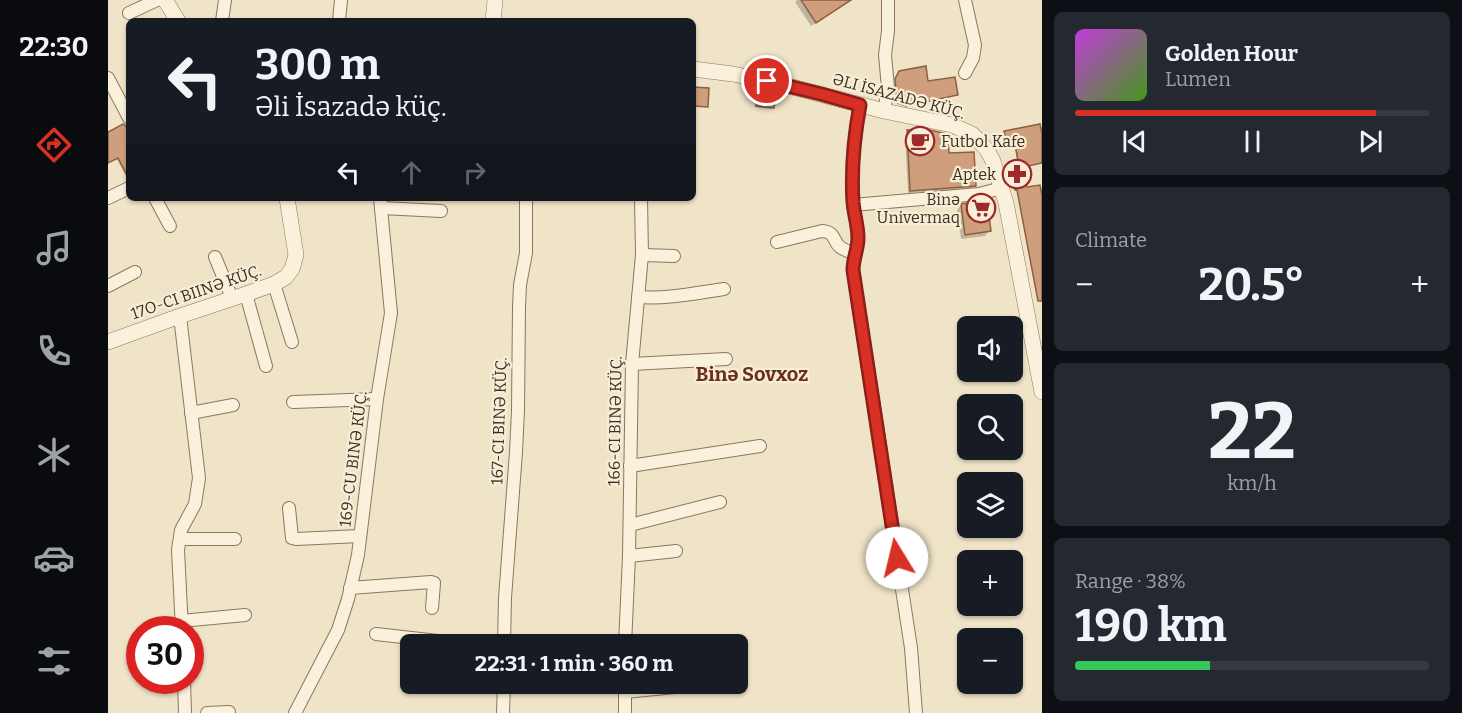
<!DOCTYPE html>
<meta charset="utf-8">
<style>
:root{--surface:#171b24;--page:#242831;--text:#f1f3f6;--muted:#9ea1a6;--line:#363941;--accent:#d93025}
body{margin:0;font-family:Bitter,serif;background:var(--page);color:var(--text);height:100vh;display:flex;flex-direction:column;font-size:22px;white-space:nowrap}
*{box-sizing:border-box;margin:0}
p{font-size:20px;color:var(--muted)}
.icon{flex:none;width:33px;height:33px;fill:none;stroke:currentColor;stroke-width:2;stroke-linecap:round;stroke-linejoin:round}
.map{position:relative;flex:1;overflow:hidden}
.details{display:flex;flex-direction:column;gap:12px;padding:12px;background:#0d0f14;width:420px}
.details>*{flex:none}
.banner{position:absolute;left:18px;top:18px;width:570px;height:183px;border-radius:9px;box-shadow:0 2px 4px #0004;background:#171b24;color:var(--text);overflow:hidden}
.tools{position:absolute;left:849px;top:316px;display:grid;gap:12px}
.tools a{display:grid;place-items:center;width:66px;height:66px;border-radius:9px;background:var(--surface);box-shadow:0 2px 4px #0004;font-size:30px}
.speed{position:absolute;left:18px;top:616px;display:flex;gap:12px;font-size:30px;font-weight:700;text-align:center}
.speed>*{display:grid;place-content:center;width:78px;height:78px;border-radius:50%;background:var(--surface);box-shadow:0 2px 4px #0004;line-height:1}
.speed .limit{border:9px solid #d22;background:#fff;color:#111}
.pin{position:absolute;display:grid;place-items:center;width:51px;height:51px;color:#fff;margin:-26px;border:3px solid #fff;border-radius:50%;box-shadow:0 2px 6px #0007}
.me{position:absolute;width:66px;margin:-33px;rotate:351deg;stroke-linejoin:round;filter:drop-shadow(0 0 4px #0008)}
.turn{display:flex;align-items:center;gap:21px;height:126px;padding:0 30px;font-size:27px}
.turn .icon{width:78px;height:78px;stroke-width:2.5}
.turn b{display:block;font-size:42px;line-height:51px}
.lanes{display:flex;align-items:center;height:57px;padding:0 30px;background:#0003;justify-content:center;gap:30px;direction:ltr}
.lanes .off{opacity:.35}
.big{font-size:45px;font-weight:700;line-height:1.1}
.details .widget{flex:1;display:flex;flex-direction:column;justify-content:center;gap:9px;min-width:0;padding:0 21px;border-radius:9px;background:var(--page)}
.details .dial{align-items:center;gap:0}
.dial b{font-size:78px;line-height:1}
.song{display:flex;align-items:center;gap:18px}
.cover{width:72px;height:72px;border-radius:9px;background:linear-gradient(135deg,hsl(290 70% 55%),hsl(100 70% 35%))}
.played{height:6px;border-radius:3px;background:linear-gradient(90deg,var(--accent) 85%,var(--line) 85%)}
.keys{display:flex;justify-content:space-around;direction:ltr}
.heat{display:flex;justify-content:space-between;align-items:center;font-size:33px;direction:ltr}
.charge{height:9px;border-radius:4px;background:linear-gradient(90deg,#34c759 38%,var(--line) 0)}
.trip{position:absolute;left:292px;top:634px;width:348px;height:60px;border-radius:9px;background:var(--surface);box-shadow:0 2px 4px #0004;font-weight:700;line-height:60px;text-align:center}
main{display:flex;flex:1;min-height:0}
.dock{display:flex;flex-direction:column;width:108px;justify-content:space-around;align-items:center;background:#090b0e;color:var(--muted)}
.dock .icon{width:42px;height:42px}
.dock .current{color:var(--accent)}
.dock b{font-size:27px;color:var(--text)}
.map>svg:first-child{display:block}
.shadow{fill:#0003}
.building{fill:#cf9f7d;stroke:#8d5f41;stroke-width:1.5}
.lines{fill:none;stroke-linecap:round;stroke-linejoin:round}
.minor-casing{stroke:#8d765c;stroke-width:14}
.tertiary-casing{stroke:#8d765c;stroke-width:16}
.minor{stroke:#faf1dc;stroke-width:12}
.tertiary{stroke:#faf1dc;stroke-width:15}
.route-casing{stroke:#8d1f18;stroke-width:15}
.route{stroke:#d93025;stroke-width:10}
.labels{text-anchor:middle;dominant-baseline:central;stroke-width:4.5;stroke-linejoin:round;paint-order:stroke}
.street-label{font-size:16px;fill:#3d2e20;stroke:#f7eed8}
.poi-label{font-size:16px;fill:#3d2e20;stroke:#f7eed8;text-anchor:end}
.quarter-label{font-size:20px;font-weight:bold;fill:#6b2e1e;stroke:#f7eed8}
</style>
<main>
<nav class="dock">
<b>22:30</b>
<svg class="icon current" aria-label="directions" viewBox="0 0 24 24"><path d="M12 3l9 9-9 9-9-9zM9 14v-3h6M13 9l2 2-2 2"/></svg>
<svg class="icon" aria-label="music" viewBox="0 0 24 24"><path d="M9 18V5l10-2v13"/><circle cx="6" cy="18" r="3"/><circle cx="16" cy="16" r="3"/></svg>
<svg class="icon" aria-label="phone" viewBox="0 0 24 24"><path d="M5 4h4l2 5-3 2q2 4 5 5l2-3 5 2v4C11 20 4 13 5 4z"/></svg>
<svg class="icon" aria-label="climate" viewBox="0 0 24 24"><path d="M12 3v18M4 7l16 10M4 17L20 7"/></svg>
<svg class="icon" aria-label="car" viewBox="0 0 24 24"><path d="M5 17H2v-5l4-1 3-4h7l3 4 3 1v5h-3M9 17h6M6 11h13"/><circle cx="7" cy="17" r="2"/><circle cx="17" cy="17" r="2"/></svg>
<svg class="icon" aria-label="filters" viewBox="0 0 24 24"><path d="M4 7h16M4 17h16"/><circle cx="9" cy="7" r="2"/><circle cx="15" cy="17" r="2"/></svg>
</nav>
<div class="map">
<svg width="934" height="713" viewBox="0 0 934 713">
<rect width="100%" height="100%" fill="#f0e4c8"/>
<g class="shadow">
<path d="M689 0H743L703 26 687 2Z"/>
<path d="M650 92 665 108 663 109 647 107Z"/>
<path d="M800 132 840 155 866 185 863 188 800 193 797 135Z"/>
<path d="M897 132 934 143V163L913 167 917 189 934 203V287L927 288 909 190H906L901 165 910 163 906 144 898 146 896 133Z"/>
<path d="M0 133 21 134 20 180 8 158 0 162Z"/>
<path d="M853 205 881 231 877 236 853 239 849 210Z"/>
</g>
<g class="building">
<path d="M693 0H743L708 23Z"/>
<path d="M818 66 820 81 847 77 850 95 798 106 789 103 787 79 791 71Z"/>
<path d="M585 87 601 88 600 107 585 106Z"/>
<path d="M649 91 668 93 666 108 648 106Z"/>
<path d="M15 124 18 126 21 131V179L10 158 0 163V132Z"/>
<path d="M932 124 934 134V163L915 167 919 187 932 185 934 195V301H930L909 190H907L902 163 910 161 907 144 899 146 896 131Z"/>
<path d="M817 129 840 134 841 153 866 152 868 186 802 191 799 130Z"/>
<path d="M879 201 883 231 857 235 853 204Z"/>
</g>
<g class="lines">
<g class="minor-casing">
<g id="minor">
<path d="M21 13 49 0"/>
<path d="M114 21 117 0"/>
<path d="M231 21 233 0"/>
<path d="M857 73 865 58 867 45 857 0"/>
<path d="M0 78 21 118"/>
<path d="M752 105C746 137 743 169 745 202 746 214 750 226 750 238 750 249 745 259 745 270L803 648 808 713"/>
<path d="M776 111 780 88 777 55 780 31V0"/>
<path d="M0 198 21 188"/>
<path d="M47 198 62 226"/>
<path d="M745 205 871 194 894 188"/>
<path d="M273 208 333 211"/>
<path d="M669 242 714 231C728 232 724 240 732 247 736 250 742 252 747 254"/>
<path d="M534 255 566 256"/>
<path d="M107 257 124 298"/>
<path d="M166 284 184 342"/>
<path d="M0 286 27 272"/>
<path d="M138 294 158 366"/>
<path d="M530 297C560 299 588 293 616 289"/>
<path d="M72 316 91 478 87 504 73 530 70 550 74 630"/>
<path d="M524 364 618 359"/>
<path d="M185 402 269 399"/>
<path d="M83 413 125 405"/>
<path d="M522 466 652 446"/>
<path d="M181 508 184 538 188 539 252 536"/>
<path d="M522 525 612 502"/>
<path d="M72 539H127"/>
<path d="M521 556 568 551"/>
<path d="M242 588 323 582 326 583 324 608"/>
<path d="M73 621 137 615"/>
<path d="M268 634 330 641 396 642"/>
<path d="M396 645 397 598 408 452 410 411 411 307 412 285 418 253V198"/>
<path d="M517 645 521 556 524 364 534 255 533 198"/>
<path d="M76 681 77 713"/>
<path d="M517 684V713"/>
<path d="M517 692 597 684"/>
<path d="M99 713 121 712"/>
<path d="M187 713 230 630 240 599 250 555 269 399 283 313 272 198"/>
<path d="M395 713 396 684"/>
</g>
</g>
<g class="tertiary-casing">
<g id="tertiary">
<path d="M57 0 70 21"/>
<path d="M385 21 387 0"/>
<path d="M585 69 625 74 673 84 776 111 844 125 864 134 872 142 879 150 885 161 898 203 934 392"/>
<path d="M0 342 72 316 138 294 166 284 178 277 184 269 188 255 179 198"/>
</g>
</g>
<use href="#minor" class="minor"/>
<use href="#tertiary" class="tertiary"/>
</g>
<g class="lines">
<g class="route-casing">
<path id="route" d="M659 81 713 94 752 105C746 137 743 169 745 202 746 214 750 226 750 238 750 249 745 259 745 270L789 558"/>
</g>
<use href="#route" class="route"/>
</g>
<defs>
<g id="cafe-ring" transform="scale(1.5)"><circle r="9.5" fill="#f7eed8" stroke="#9e2a2b" stroke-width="1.5"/><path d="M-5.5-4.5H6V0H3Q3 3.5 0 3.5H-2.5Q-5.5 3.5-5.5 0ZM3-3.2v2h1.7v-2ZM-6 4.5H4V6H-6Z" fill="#9e2a2b"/></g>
<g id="pharmacy-ring" transform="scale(1.5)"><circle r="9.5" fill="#f7eed8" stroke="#9e2a2b" stroke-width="1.5"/><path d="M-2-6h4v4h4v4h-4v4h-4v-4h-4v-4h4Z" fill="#9e2a2b"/></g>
<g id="supermarket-ring" transform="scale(1.5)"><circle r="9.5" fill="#f7eed8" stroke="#9e2a2b" stroke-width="1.5"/><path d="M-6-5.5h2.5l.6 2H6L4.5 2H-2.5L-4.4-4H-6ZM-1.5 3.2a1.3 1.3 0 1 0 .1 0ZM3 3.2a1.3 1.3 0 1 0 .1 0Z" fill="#9e2a2b"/></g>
</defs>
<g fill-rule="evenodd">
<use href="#cafe-ring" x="812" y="141"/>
<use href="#pharmacy-ring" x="909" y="174"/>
<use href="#supermarket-ring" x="873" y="208"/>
</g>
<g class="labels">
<g class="street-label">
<text transform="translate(791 96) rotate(15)">ƏLI İSAZADƏ KÜÇ.</text>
<text transform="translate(88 292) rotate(-19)">17O-CI BIINƏ KÜÇ.</text>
<text transform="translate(391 421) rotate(-88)">167-CI BINƏ KÜÇ.</text>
<text transform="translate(507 421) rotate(-89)">166-CI BINƏ KÜÇ.</text>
<text transform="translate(245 459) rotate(-83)">169-CU BINƏ KÜÇ.</text>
</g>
<g class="poi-label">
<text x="833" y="141" text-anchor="start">Futbol Kafe</text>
<text x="888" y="174">Aptek</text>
<text x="852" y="199">Binə<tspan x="852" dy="18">Univermaq</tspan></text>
</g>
<g class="quarter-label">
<text x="644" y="374">Binə Sovxoz</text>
</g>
</g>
</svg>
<div class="tools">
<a><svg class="icon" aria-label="sound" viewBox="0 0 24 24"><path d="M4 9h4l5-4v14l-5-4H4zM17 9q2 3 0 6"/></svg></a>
<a><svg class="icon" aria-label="search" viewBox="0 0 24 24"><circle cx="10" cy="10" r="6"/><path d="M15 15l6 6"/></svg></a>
<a><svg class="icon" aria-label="layers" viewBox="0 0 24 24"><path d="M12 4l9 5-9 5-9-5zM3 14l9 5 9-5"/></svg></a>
<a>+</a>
<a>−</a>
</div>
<div class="speed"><div class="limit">30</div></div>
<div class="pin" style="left:659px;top:81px;background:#d93025"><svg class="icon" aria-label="arrive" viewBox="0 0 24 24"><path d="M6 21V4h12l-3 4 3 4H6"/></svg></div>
<svg class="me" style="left:789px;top:558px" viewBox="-20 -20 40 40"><circle r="19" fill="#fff"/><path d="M0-13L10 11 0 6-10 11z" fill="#d93025"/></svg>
<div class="trip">22:31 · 1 min · 360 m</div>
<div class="banner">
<div class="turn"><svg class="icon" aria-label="left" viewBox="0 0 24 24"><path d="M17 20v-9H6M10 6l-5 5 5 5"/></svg><div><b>300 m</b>Əli İsazadə küç.</div></div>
<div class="lanes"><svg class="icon" aria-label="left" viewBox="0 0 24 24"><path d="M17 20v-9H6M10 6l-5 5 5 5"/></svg><svg class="icon off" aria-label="ahead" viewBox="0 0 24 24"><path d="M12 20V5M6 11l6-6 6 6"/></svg><svg class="icon off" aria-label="right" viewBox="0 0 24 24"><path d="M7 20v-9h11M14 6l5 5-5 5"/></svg></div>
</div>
</div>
<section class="details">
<div class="widget">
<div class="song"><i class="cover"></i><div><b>Golden Hour</b><p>Lumen</p></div></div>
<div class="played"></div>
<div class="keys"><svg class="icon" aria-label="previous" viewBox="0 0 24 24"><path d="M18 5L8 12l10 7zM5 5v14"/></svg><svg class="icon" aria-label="pause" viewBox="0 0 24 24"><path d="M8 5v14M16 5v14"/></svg><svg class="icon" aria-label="next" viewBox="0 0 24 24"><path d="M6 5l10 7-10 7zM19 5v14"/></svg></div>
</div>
<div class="widget"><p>Climate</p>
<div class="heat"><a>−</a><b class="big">20.5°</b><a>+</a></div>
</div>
<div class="widget dial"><b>22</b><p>km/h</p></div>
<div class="widget"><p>Range · 38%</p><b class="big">190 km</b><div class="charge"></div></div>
</section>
</main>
